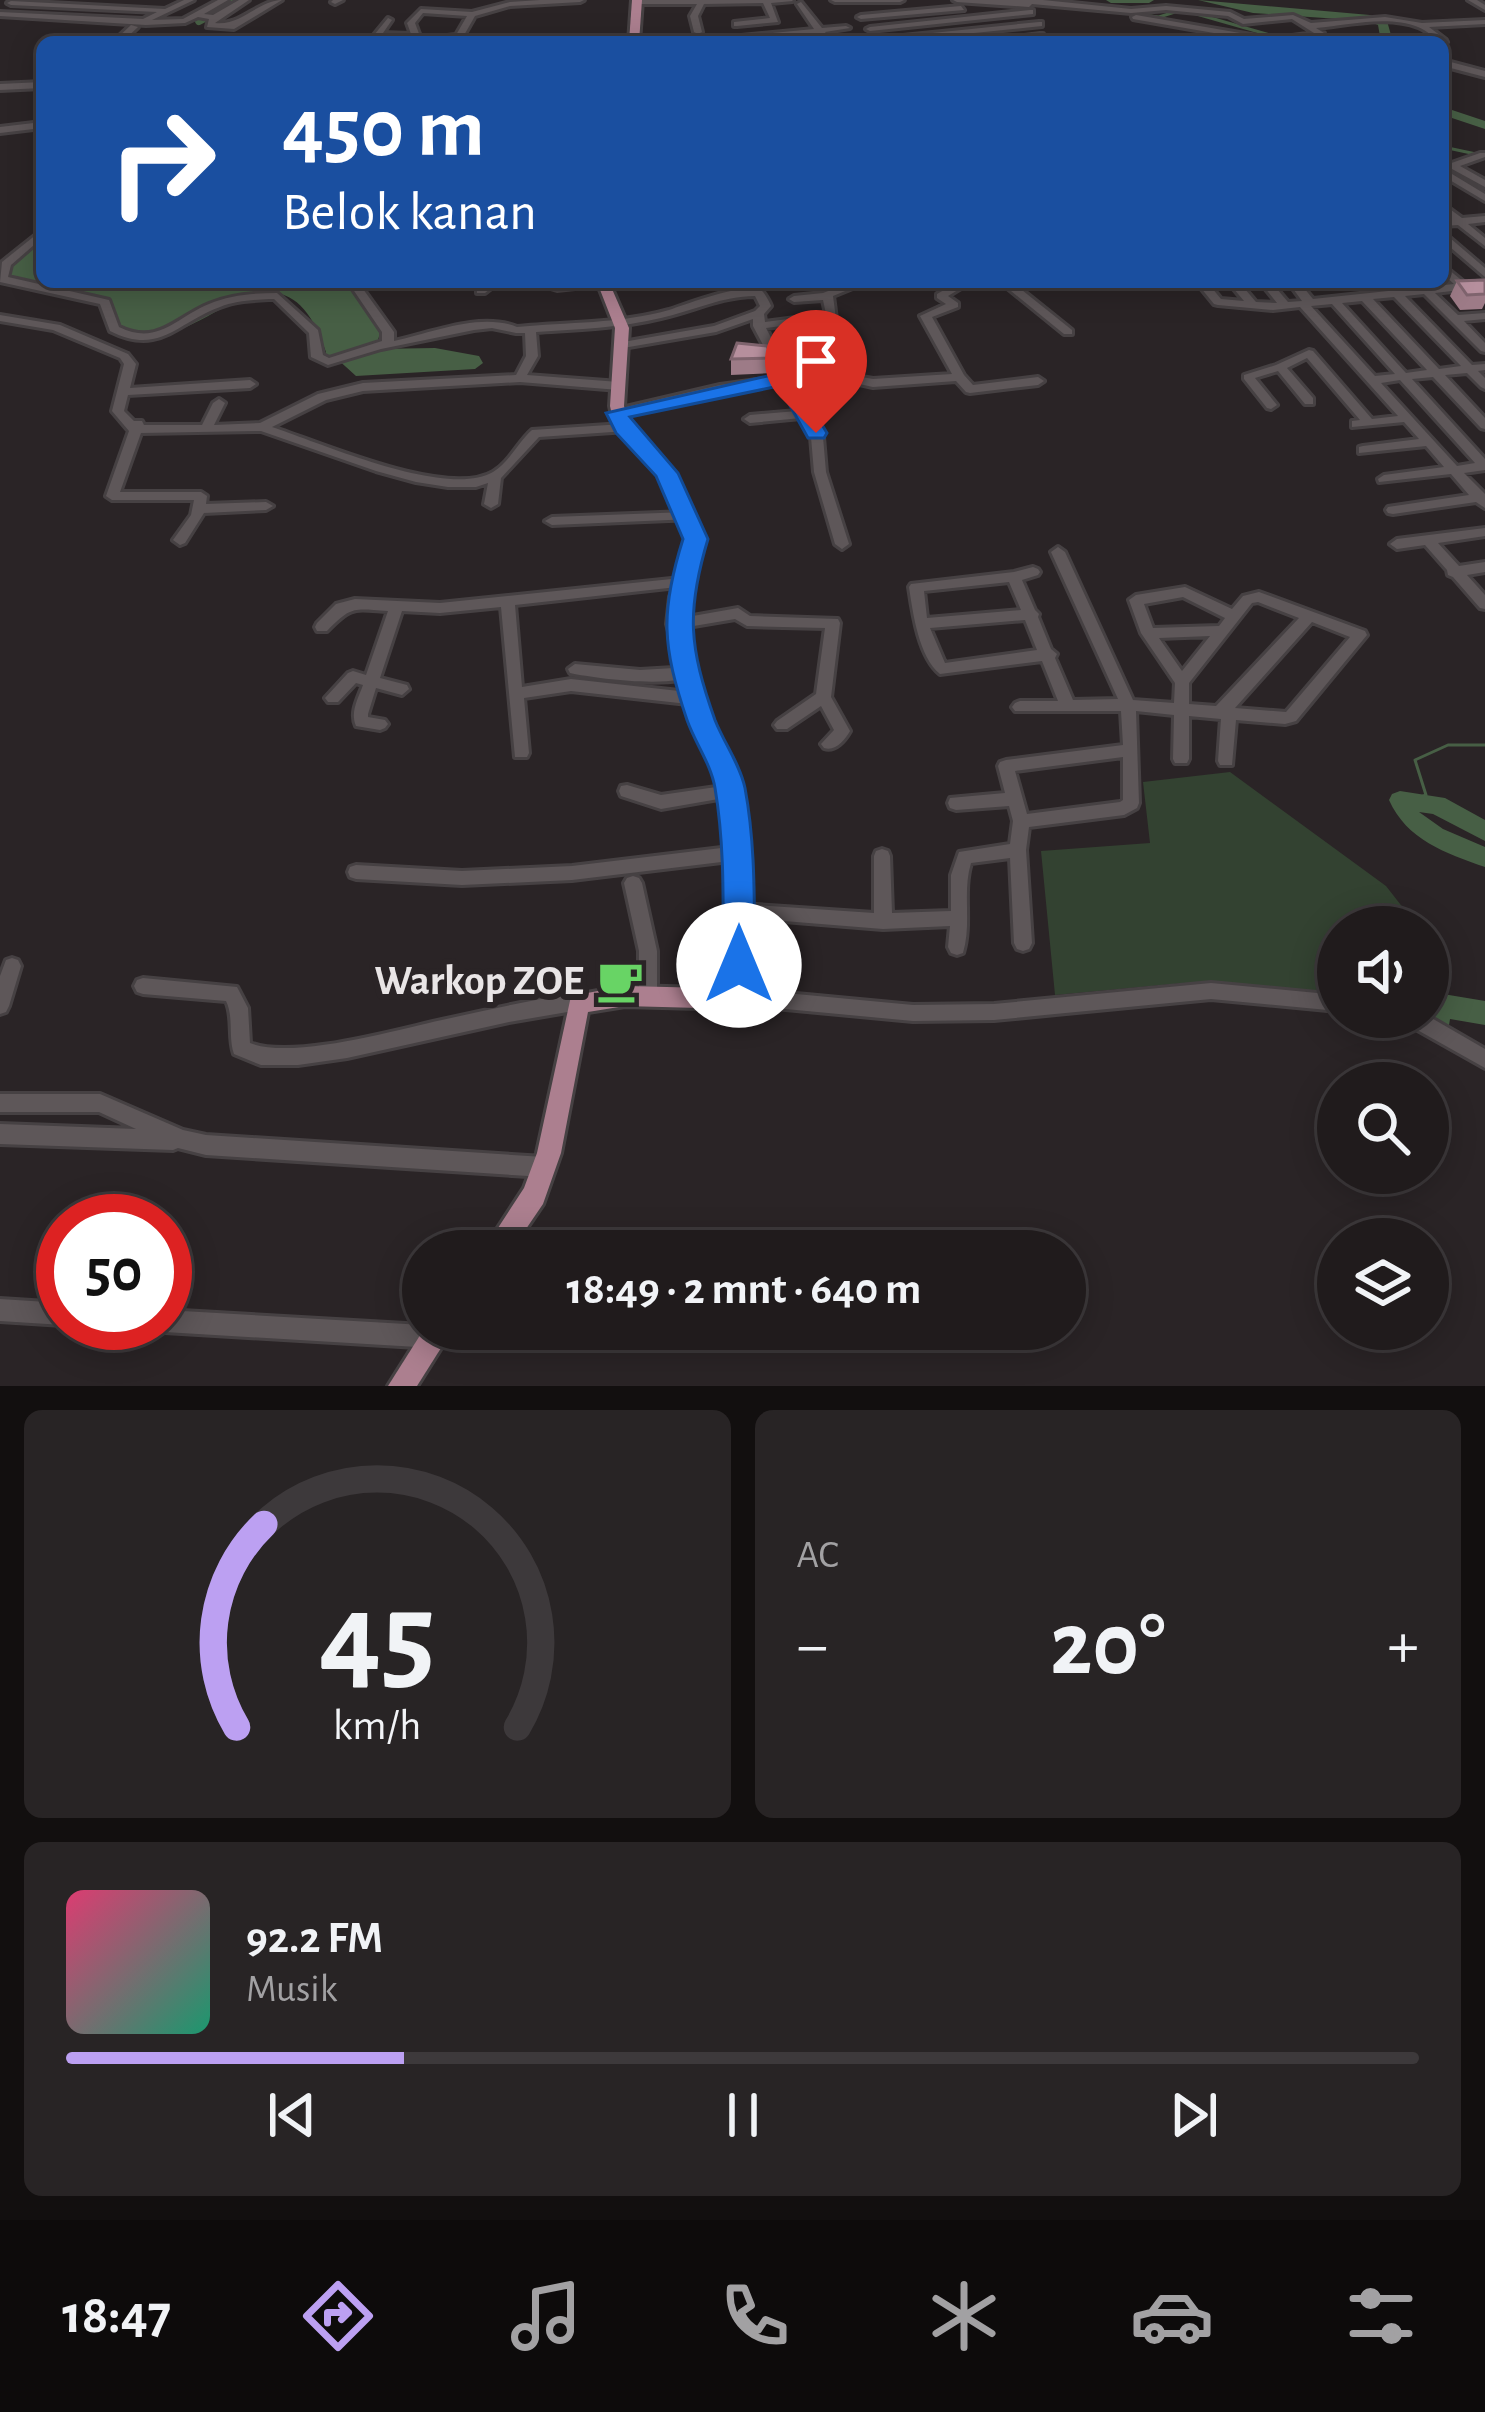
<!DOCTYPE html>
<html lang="id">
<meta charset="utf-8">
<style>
:root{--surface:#201b1c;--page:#282425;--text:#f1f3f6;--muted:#a2a1a3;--line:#3d393b;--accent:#bca0f2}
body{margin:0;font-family:"Alegreya Sans",sans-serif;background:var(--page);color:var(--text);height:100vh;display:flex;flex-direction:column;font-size:45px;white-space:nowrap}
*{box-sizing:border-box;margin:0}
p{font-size:39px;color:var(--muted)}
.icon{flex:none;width:66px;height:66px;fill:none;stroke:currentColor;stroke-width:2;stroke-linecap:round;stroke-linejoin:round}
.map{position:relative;height:1386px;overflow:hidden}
.side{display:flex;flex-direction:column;gap:24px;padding:24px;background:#120f0f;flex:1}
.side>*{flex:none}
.banner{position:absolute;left:36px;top:36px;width:1413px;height:252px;border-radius:18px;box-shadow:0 6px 30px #0003,0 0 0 3px var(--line);background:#1a4fa0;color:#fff;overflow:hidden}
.buttons{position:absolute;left:1317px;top:906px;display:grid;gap:24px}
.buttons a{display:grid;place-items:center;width:132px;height:132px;border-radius:50%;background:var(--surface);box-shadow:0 6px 30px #0003,0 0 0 3px var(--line);font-size:60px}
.speed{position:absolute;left:36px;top:1194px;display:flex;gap:24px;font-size:60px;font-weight:700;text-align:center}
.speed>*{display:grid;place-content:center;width:156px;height:156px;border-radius:50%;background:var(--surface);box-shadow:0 6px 30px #0003,0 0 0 3px var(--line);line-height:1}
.speed .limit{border:18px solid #d22;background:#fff;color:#111}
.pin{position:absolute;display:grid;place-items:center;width:102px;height:102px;color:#fff;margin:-123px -51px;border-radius:50% 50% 50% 0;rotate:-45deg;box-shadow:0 0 12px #0007}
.pin .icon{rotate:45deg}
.me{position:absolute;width:132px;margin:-66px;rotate:0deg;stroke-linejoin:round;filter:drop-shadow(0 0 9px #0008)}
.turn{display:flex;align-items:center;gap:42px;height:252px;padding:0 48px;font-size:54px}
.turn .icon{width:156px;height:156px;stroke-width:2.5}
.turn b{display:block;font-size:84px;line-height:102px}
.big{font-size:90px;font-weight:700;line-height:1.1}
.side .card{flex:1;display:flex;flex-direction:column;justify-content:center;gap:18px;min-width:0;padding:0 42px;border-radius:18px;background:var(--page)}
.side .dial{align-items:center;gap:0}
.dial svg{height:312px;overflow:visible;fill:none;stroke:var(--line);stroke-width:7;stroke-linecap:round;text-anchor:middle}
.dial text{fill:var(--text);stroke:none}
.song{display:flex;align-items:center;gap:36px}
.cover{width:144px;height:144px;border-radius:18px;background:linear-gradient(135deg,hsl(340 70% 55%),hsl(160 70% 35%))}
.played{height:12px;border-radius:6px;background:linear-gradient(90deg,var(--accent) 25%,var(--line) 25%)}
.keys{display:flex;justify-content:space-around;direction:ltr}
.heat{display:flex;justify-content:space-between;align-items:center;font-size:66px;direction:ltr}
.side .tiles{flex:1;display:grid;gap:24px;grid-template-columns:1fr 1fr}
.card:last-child{grid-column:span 2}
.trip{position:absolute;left:402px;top:1230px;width:684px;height:120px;border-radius:60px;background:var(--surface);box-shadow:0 6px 30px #0003,0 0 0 3px var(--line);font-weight:700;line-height:120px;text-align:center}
.tabs{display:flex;height:192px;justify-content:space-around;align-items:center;background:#0d0b0b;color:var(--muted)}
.tabs .icon{width:84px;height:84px}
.tabs .selected{color:var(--accent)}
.tabs b{font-size:54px;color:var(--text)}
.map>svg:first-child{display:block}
.green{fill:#334231}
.water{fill:#475f45}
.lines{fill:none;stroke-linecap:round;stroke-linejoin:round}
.stream{stroke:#475f45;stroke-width:3}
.canal{stroke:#475f45;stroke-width:8}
.river{fill:#475f45;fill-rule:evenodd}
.minor-casing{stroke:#464143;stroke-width:6}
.major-casing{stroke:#464143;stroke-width:6}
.minor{fill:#5e5759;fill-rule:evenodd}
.major{fill:#ac7f8f;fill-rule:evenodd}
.wall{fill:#9d7b87}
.building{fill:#b68f9d;stroke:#7f646e;stroke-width:3}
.route{fill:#1a73e8;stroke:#114b97;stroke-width:3}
.labels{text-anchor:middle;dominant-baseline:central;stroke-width:12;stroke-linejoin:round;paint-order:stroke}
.near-poi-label{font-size:42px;font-weight:bold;fill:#e9e5e6;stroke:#2a2426;text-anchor:end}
</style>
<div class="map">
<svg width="1485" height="1386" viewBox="0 0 1485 1386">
<rect width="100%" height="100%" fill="#2a2426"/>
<path class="green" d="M1230 772 1386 886 1404 909 1407 927H1338V992L1184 983 1055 995 1041 851 1150 843 1143 782Z"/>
<path class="water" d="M42 234V282H348L380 332 376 349 435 348 479 356 483 363 475 369 356 376 335 357 320 359 326 352C286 233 216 329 159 335 147 337 133 334 121 333L112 304 103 298 6 276 12 262Z"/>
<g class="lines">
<g class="stream">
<path d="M1028 4 1072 8"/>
<path d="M1117 12 1159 17 1178 11"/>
<path d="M1193 13 1294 42"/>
<path d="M1443 147 1476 154"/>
<path d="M1416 799 1426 795 1415 760 1448 745H1485"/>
</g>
<path class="canal" d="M199 21 237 0"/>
<g class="river">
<path d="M1106 0H1154L1149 3H1111Z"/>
<path d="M1198 0 1370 15 1387 21 1393 42H1381L1378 25 1368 21 1253 13Z"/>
<path d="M1443 107 1485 121V129L1443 115Z"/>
<path d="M1400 791 1445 798 1485 820V841L1433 814 1419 812 1443 829 1485 847V867C1445 853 1407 840 1389 800L1392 794Z"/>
<path d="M1437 993 1485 1001V1025L1450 1019 1447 1038 1438 1041 1429 1038 1425 1017H1428V997Z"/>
</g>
<g class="minor-casing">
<g id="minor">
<path d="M184 0H194L152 20 183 19 218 0H228L204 14 213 15 239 0H249L215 23C241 26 257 1 282 0L234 29 207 27 209 19 198 17 185 23 146 25 0 16V12L143 19 157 12 11 5 7 3 11 1 165 9Z"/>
<path d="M333 0H343L335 4 331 2Z"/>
<path d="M540 0H584L580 2 510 6 475 16 463 37 459 39 409 42 413 40 378 37 374 35 388 18 392 20 383 33 411 34 407 23 421 9 472 12 510 2ZM423 13 467 16 456 35 421 39 415 23Z"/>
<path d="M633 0H792L793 1 771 3 778 22 737 26H734V22L770 18 763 3 704 4 698 16 702 32 698 34 694 32 690 16 697 4H636Z"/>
<path d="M831 0H904L900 2H835Z"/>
<path d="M953 0H1043L1131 9 1166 6 1230 12 1244 19 1293 15 1311 23 1385 17 1422 23 1485 20V24L1429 27 1446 40 1447 42 1443 44V42C1434 39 1427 30 1418 27 1388 15 1348 25 1316 28L1324 33V37L1288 41H1285V37L1314 33 1292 19 1243 24 1228 16 1166 10 1131 13 1032 4 1029 7 957 2Z"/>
<path d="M1468 0H1477L1485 5V10Z"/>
<path d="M801 2 822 28 846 26 850 28 825 32 832 42H824L818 33 731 41 727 39 731 37 814 29 797 4Z"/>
<path d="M961 6 964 10 861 19 857 17 861 15Z"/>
<path d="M1030 10H1033V14L870 31 866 29 870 27Z"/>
<path d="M1136 15 1280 40 1284 42H1266L1133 19 1132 17Z"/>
<path d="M1039 22H1042V26L887 42 879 40 883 38Z"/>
<path d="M131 25 138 27 122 42H113Z"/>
<path d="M1040 34H1043V38L979 42Z"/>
<path d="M153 37 196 40 200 42 150 41 149 39Z"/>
<path d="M634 37 675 39 679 41H631V37Z"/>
<path d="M1104 39 1107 42H1081Z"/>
<path d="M1443 60 1485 71V77L1443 66Z"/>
<path d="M42 82V88L0 90V84Z"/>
<path d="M42 122V128L0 133V127Z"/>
<path d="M1480 153H1485V157L1460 166 1485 180V187L1452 169 1447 171 1485 194V201L1443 176V166Z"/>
<path d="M1443 204 1462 218 1485 216V222L1468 224 1485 238V246L1458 225 1443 226V220L1451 219 1443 212Z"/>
<path d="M42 230V238L11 265 8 277 109 300 119 327C158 346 175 318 209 304 230 295 254 293 277 293L318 330 323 355 329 358 382 341V332L348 282H358L394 332V341C431 333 480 312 517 327 567 322 620 324 669 310 687 304 745 282 761 290 764 292 770 303 771 306L764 314 765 322 826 314 823 300 794 302 789 299 794 296 823 293 852 282 856 285 855 287 833 296 836 319 766 328 791 376 827 371 873 379 952 374 920 316 946 304 937 298V294L958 282H971L948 296 958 303V307L932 317 964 375 973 385 1038 377 1044 381 1038 385 970 393 966 392 956 381 873 387 827 377 794 382 823 437 826 472 849 544 842 549 835 544 814 472 811 437 801 418 750 423 744 419 750 415 797 411 783 384 720 393 617 417 611 413 613 410 720 385 780 377 753 326V319L716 332 623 348 617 345 623 342 714 326 755 311 760 306 755 296C722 296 693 311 661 318 620 328 578 329 536 332L538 356 527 375 619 382 625 386 619 390 520 382 363 391 326 400 272 427C321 443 447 499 493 472 509 463 518 442 532 430L623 424 627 425V431L539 437 501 478 498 504 491 508 484 504 488 483 476 487H448L416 482 376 471 261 431 141 433 120 492H201L207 496 206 504 266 502 273 506 266 510 204 513 185 543 180 545 173 540 191 515 194 500H112L106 496 129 431 112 411 124 364 120 358 53 330 0 321V315L60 325 128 354 136 364 130 388 250 380 256 384 250 388 128 395 124 411 134 421H142L144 425H202L213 403 219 399 225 403 214 425 260 423 318 394 363 383 516 375 526 356 525 333H516L492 328 474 330 381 349 328 365 311 357 309 333 274 299H269C252 300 235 301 220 307 176 323 160 356 110 331L100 304 0 282 2 262Z"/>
<path d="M1443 232 1485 268V277L1443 241Z"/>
<path d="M1443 265 1465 283 1485 281V287L1435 293 1458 315 1485 313V319L1464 321 1485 343V352L1481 351 1424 294 1405 296 1472 365 1485 364V370L1478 371 1485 378V389L1481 387 1467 373 1445 375 1485 418V429L1481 428 1433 377 1412 379 1485 459V470L1464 473 1485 494V508L1476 502 1393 514 1388 513 1386 510 1388 507 1469 495 1451 474 1379 482 1378 479 1384 475 1444 467 1426 446 1359 453V447L1363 446 1419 439 1404 422 1352 427V421L1360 420 1307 358 1287 368 1313 398V404H1305L1278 371 1255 378 1277 405 1271 409 1267 408 1244 379V375L1276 365 1309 350 1313 351 1372 419 1398 416 1300 307 1273 310 1218 305 1214 304 1196 282H1207L1221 299 1244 301 1228 282H1239L1256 302 1277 303 1260 282H1271L1288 302 1302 301 1288 282H1299L1313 299 1454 284 1443 274ZM1394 297 1461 366 1439 369 1373 299ZM1362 301 1427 370 1406 373 1342 303ZM1332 304 1395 374 1375 376 1311 306ZM1400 380 1475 463 1457 466 1381 383Z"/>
<path d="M487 282H499L485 293H477V289Z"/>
<path d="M531 282H607L602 285 557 290Z"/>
<path d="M1000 282H1012L1072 330V334H1064Z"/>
<path d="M687 512 692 513 694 516 692 519 552 525 545 521 552 517Z"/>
<path d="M1485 528V536L1438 543 1459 566 1485 562V572L1467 575 1485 595V609L1480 608 1453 577 1448 575 1447 570 1425 545 1397 549 1390 544 1397 539Z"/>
<path d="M1058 547 1065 552 1133 700 1174 703 1175 683 1141 633 1129 600 1136 595 1185 587 1232 609 1243 596 1259 592 1365 631 1367 635 1296 721 1285 724 1236 720 1232 765H1220L1218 761 1221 719 1189 716V759L1187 763H1175L1173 759 1174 715 1136 711 1139 803 1137 808 1124 815 1029 827 1026 850 1032 943 1029 949 1023 951 1017 949 1014 943 1010 858 971 863C962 892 972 923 963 953L957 955 951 953 948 947 950 926 883 929 734 917 731 912 734 907 740 904 874 913V856L876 851 882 849 888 851 890 856 892 913 951 911V875L959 852 1010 844 1013 821 1009 806 956 810 950 808 948 803 950 798 1005 793 998 766 1000 762 1006 760 1123 745 1121 711H1015L1012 707 1015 703 1020 701H1058L1042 661 940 674C919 657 913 614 909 587L911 584 1014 572 1033 567 1038 569 1040 572 1038 575 1022 580 1035 610 1039 614 1038 617 1051 649 1057 654 1055 658 1073 700 1118 699 1051 552ZM1009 582 1021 610 927 618 924 591ZM1183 597 1225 618 1219 626 1153 628 1144 604ZM1258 602 1299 618 1216 706 1189 704V683L1252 603ZM1025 620 1037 650 945 663 930 628ZM1312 622 1350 637 1286 712 1235 708ZM1210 636 1182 671 1159 638ZM1123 757V800L1120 802 1027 814 1015 771Z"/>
<path d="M681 578 686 580 688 583 686 586 515 605 522 687 571 679 697 693 702 695 705 699 702 703 697 705 571 691 524 698 529 753 527 757H515L501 607 440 613 402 611 380 678 407 685 409 689 402 695 376 688 368 714V717L385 720 388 724 385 728 380 730 356 726C350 712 358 699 363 685L356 683 338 702H328L325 698 348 673 353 671 366 675 388 611C354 609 352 605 327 631H317L315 627 317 623 336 604 355 599 440 603Z"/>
<path d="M738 608 750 616 838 619 840 623 831 697 850 731C845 740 835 752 824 748L821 744 834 730 821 706 787 729H777L774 725 777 721 816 694 825 628 747 626 735 619 676 629 669 624 676 619Z"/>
<path d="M575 664 640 670 691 667 698 673C677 689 598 679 570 673L568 669Z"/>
<path d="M627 785 661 795 730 785 736 786 738 791 736 796 730 797 661 809 621 796 619 791 621 786Z"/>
<path d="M738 846 744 848 746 853 744 858 738 860 572 880 462 885 356 879 350 877 348 872 350 867 356 865 462 871 572 866Z"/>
<path d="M633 876 639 878 642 883 657 951V996L654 1002 648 1004 642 1002 639 996V951L624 883 627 878Z"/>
<path d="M12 958 18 960 21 966 9 1006 6 1012 0 1014V976L6 960Z"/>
<path d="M143 978 237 987 248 1008 250 1043C292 1060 396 1030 442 1020 478 1012 514 1004 551 997L579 995 585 997 588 1003 585 1009 509 1022 347 1058 298 1065H261L234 1054C228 1037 234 1017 226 1001L143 994 137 992 134 986 137 980Z"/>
<path d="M1211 983 1338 995V1011L1211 999 994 1020 913 1021 775 1008 769 1006 766 1000 769 994 775 992 913 1005 994 1004Z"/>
<path d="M1428 1016 1485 1049V1068L1405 1023 1403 1017Z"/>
<path d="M0 1094H100L183 1130 206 1135 544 1157 551 1160 554 1167 551 1174 544 1177 206 1155 178 1148 173 1150 0 1144V1124L136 1129 99 1112H0Z"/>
<path d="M0 1299 63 1303V1323H67L63 1325 0 1321Z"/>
<path d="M165 1310 423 1325V1329H442L445 1337 442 1345 434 1348 165 1332 157 1329 155 1323H165Z"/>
</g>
</g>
<g class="major-casing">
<g id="major">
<path d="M632 0H642L639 42H629Z"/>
<path d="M597 282H609L629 328 624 406 628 423 674 473 703 539 686 597 685 624 710 719 739 783 748 853 750 965 737 989 775 990 783 993 786 1000 783 1007 775 1010 625 1006 588 1012 561 1153 543 1204 511 1251H483L524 1188 537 1153 571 996 625 986 708 988 718 982 728 964V853L719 783 692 719 667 624 670 597 687 539 659 475 614 424 610 406 615 328Z"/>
<path d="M424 1329H453L417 1386H388Z"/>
</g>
</g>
<use href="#minor" class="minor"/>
<use href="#major" class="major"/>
</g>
<g class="wall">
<path d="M1485 280V303L1482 309 1460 310 1450 296 1457 281Z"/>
<path d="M773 358 772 373 731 375V359Z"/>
</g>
<g class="building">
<path d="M1485 280V294L1467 295 1457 281Z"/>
<path d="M737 343 767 346 773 358 731 359Z"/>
</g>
<path class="route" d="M785 372 792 374 827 433 824 438H808L779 386 630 417 678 473 708 539C686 612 689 647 715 720 724 743 740 764 745 788 756 847 754 906 755 965L750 976 739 980 727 976 723 965C723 906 725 847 715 788 711 764 695 743 687 720 662 646 660 612 683 539L656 476 616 433 606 413Z"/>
<defs>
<g id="cafe-bare" transform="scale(3.6)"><path d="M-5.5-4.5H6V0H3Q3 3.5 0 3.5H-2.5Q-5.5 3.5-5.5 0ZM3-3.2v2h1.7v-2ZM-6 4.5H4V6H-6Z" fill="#68d465" stroke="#2a2426" stroke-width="2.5" paint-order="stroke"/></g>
</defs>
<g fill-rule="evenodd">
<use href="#cafe-bare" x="620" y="981"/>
</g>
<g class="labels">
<g class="near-poi-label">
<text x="584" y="981">Warkop ZOE</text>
</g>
</g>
</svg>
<div class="buttons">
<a><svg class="icon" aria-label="sound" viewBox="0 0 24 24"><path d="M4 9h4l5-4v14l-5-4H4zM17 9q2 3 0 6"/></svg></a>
<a><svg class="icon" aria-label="search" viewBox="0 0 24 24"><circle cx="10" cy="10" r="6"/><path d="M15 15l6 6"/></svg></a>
<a><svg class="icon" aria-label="layers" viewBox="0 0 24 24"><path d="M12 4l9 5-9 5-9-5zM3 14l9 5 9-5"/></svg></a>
</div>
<div class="speed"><div class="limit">50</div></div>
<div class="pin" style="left:816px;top:433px;background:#d93025"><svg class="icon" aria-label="arrive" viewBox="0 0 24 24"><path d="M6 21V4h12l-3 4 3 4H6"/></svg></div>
<svg class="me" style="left:739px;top:965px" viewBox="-20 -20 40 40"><circle r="19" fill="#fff"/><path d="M0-13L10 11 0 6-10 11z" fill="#1a73e8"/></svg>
<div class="trip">18:49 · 2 mnt · 640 m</div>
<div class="banner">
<div class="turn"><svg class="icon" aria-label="right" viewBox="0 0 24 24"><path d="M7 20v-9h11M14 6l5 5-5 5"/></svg><div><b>450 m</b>Belok kanan</div></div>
</div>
</div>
<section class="side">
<div class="tiles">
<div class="card dial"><svg viewBox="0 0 100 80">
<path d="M14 69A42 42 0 1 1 86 69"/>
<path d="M14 69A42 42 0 0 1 21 17" stroke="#bca0f2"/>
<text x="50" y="56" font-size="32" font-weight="700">45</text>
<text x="50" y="72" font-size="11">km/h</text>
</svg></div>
<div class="card"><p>AC</p>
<div class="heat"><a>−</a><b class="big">20°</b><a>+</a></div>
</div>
<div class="card">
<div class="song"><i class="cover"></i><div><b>92.2 FM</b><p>Musik</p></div></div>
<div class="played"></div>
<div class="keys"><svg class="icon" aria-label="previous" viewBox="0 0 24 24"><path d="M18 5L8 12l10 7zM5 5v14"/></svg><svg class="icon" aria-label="pause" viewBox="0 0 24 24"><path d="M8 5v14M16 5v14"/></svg><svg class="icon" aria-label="next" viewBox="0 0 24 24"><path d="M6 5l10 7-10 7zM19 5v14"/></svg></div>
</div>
</div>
</section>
<nav class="tabs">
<b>18:47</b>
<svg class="icon selected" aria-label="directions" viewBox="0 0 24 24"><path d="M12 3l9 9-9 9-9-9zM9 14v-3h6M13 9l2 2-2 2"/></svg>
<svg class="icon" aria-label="music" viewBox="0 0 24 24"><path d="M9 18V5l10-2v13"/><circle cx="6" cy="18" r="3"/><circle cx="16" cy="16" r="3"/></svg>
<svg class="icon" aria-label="phone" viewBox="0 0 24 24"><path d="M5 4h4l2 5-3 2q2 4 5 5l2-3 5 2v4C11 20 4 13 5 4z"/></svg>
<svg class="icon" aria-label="climate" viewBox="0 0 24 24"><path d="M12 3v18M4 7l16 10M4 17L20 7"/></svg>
<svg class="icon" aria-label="car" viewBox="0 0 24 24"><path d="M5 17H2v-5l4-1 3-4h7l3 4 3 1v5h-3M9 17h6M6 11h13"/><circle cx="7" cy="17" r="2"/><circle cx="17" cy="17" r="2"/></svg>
<svg class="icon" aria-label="filters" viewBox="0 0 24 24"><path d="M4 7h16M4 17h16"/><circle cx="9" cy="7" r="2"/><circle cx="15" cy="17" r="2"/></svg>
</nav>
